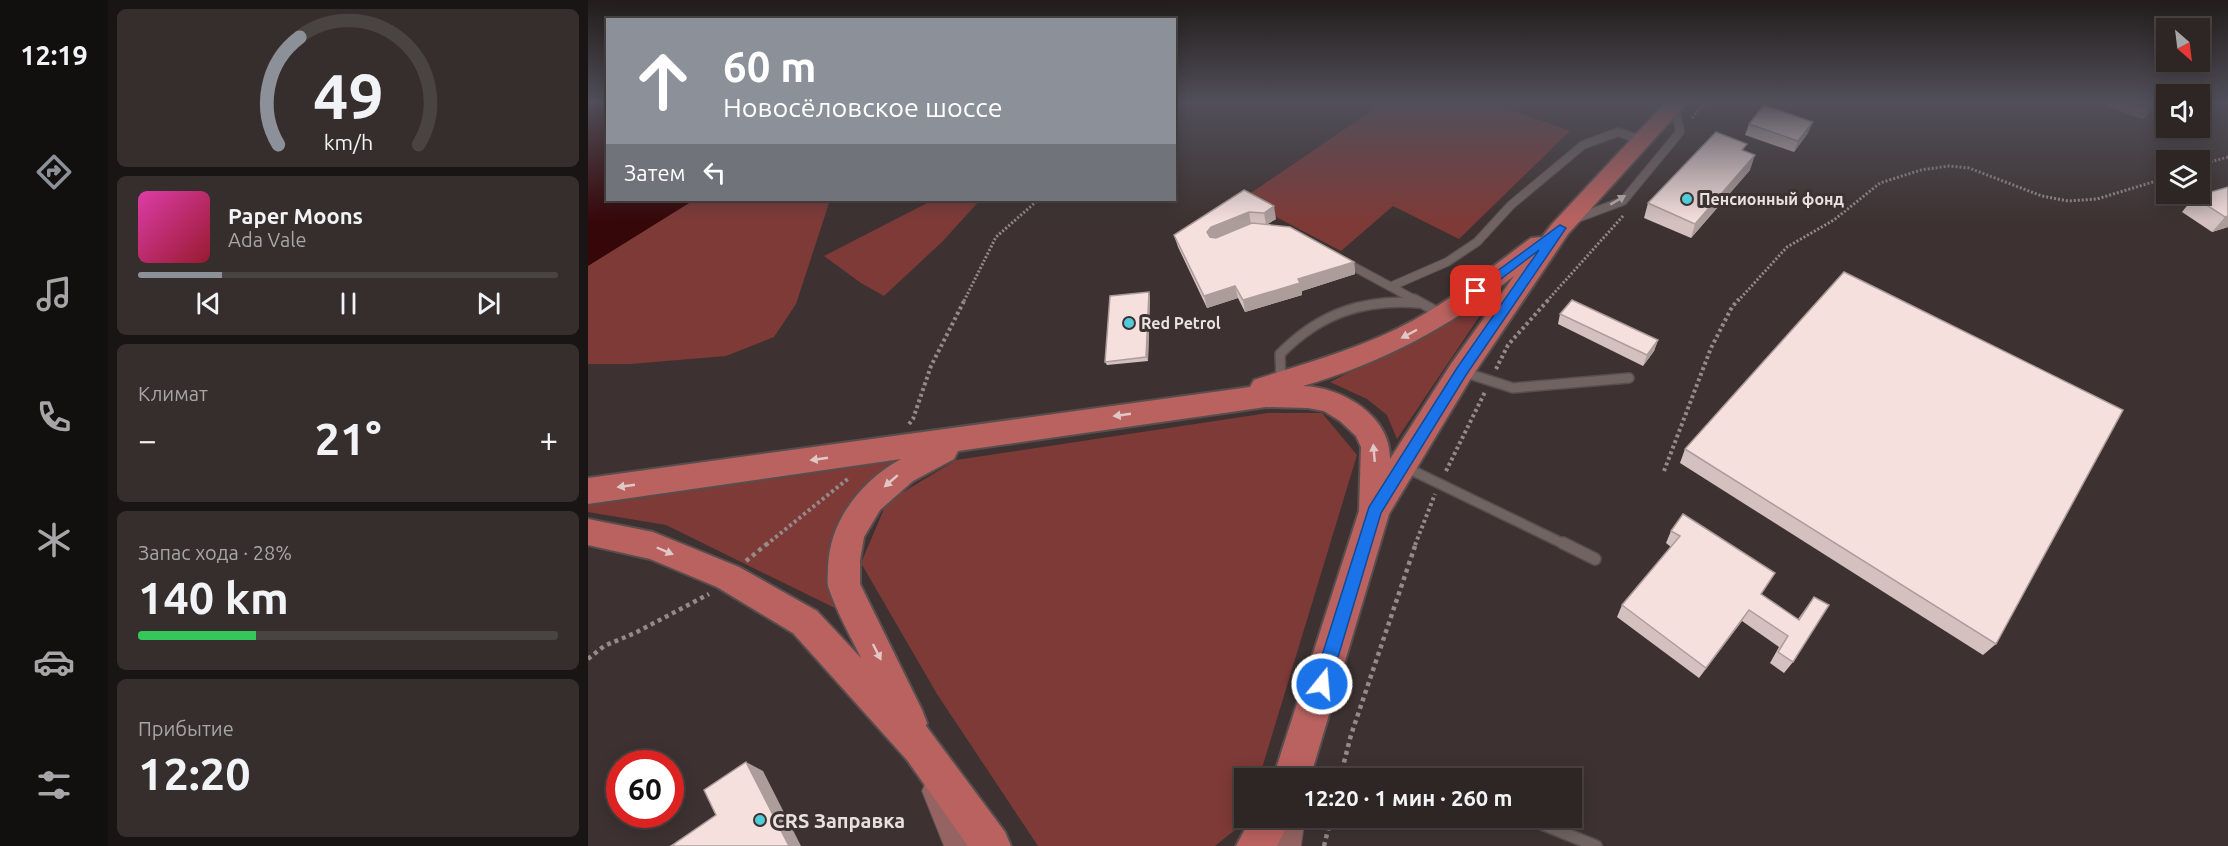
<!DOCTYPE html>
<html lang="ru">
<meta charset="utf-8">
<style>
:root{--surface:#2e2625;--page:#362e2d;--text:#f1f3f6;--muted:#a7a5a7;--line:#494342;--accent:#8c9099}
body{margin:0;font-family:Ubuntu,sans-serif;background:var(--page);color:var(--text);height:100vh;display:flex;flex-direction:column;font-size:22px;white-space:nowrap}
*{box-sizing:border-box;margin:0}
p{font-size:20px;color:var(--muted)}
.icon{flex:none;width:33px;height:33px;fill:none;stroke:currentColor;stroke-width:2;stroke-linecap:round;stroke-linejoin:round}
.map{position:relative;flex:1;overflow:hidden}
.details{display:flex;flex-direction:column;gap:9px;padding:9px;background:#191514;width:480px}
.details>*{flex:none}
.hud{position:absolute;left:18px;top:18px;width:570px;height:183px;border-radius:0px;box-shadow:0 3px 15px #0003,0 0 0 2px var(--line);background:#8c9099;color:#fff;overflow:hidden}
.needle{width:39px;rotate:152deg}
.controls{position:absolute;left:1568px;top:18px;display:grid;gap:12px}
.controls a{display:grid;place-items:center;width:54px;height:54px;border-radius:0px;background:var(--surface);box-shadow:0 3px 15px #0003,0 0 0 2px var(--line);font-size:30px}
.speed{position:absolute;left:18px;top:750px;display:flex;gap:12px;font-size:30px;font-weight:700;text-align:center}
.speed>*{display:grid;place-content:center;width:78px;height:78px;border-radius:50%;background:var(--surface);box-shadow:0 3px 15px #0003,0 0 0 2px var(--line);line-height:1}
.speed .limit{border:9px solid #d22;background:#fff;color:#111}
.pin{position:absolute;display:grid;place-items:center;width:51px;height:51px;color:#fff;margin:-26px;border-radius:12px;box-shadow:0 3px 9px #0006}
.me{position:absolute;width:66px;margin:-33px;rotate:17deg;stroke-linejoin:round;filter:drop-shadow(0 0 4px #0008)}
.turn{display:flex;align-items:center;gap:21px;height:126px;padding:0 18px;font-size:27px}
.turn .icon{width:78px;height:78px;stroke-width:2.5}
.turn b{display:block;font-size:42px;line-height:51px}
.then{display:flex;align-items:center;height:57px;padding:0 18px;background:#0003;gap:12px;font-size:22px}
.big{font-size:45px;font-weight:700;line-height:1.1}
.details .tile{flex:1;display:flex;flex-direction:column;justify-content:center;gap:9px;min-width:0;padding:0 21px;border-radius:9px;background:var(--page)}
.details .dial{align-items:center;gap:0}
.dial svg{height:156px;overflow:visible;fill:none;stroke:var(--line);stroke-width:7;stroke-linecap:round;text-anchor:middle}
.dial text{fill:var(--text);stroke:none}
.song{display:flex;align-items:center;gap:18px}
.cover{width:72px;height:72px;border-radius:9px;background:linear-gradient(135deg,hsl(320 70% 55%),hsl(350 70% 35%))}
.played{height:6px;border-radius:3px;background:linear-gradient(90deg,var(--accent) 20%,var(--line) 20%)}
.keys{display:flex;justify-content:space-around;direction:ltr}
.heat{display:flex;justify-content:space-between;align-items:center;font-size:33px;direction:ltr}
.charge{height:9px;border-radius:4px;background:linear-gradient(90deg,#34c759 28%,var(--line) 0)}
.trip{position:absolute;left:646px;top:768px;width:348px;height:60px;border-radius:0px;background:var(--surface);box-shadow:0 3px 15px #0003,0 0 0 2px var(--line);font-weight:700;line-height:60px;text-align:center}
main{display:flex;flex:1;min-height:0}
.tabs{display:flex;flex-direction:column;width:108px;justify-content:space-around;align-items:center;background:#120f0f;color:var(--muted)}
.tabs .icon{width:42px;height:42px}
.tabs .active{color:var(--accent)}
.tabs b{font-size:27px;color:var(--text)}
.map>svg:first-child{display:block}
.green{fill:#7e3a37}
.water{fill:#360708}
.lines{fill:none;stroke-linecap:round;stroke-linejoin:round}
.service-far2-casing{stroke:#574e4d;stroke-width:10}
.service-far1-casing{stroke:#574e4d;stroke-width:12}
.service-casing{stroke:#574e4d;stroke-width:14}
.secondary-casing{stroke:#574e4d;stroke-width:2}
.primary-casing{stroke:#574e4d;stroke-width:4}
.path-far2{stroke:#938a89;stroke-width:3;stroke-dasharray:2 2;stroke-linecap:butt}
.path-far1{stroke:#938a89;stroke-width:4;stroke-dasharray:3 3;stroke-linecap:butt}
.path{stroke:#938a89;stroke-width:4.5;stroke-dasharray:4 4;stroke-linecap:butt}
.service-far2{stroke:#706362;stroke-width:8}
.service-far1{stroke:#706362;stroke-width:9}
.service{stroke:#706362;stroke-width:11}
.secondary{fill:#956361;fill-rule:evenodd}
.primary{fill:#ba6260;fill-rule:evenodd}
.wall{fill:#d4c1bf}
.shaded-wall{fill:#ac9d9b}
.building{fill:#f6e0de;stroke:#ac9d9b;stroke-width:1.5}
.oneway{fill:#b8afae}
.oneway2{fill:#dfc8c6}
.route{fill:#1a73e8;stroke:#114b97;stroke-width:1.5}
.poi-dot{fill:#52cbd8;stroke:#3d3231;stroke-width:2}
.labels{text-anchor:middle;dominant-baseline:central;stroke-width:6;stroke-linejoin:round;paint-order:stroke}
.poi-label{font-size:16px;font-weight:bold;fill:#e8e1e0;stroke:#3d3231;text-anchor:start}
.near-poi-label{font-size:20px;font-weight:bold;fill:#e8e1e0;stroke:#3d3231;text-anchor:start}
</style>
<main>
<nav class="tabs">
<b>12:19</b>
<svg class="icon active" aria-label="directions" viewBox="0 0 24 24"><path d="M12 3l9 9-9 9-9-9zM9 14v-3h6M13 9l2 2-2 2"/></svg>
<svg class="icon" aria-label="music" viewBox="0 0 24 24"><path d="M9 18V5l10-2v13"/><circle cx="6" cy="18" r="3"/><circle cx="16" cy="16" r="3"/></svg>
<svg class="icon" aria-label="phone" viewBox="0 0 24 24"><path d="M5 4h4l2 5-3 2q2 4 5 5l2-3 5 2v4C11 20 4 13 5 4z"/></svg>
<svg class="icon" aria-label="climate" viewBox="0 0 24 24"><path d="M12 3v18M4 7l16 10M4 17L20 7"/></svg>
<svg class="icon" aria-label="car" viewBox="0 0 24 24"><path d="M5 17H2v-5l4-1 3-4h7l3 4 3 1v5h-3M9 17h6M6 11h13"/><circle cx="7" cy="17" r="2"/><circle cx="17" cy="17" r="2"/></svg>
<svg class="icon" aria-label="filters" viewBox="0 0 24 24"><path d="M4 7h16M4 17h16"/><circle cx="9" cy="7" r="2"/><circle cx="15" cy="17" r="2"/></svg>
</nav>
<section class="details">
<div class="tile dial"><svg viewBox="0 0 100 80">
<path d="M14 69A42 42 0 1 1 86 69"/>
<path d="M14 69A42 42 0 0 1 25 14" stroke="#8c9099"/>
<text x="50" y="56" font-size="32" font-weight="700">49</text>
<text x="50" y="72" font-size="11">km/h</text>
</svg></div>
<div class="tile">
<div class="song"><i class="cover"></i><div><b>Paper Moons</b><p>Ada Vale</p></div></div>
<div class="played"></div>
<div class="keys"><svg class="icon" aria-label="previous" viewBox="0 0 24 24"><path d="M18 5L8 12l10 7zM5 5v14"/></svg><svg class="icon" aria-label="pause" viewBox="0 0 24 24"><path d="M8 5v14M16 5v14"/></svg><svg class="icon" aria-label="next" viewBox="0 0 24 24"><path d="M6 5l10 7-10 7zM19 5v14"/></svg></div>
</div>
<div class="tile"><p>Климат</p>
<div class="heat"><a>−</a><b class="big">21°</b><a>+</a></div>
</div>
<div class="tile"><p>Запас хода · 28%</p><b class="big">140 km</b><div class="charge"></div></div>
<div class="tile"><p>Прибытие</p><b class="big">12:20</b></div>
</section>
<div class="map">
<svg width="1640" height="846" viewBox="0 0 1640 846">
<rect width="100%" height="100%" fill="#3d3231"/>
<g class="green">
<path d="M795 103H904L982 131 871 239 805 206 753 251 654 199Z"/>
<path d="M0 185 20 200H242L208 304 186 337 138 356 42 364H0Z"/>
<path d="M345 200H392L355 241 296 296 273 283 236 256Z"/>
<path d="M901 302 809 439 799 415 779 399 742 382Z"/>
<path d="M680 413H734L769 455 671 778H657L658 821 627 846H450L349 694 273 563 299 502 368 460Z"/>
<path d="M324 453 260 507 241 557 247 608 78 525 0 512V496Z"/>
</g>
<path class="water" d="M0 103H19L20 200H106L0 266Z"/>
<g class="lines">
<g class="service-far2-casing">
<g id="service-far2">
<path d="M1524 103 1554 114 1563 103"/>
<path d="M987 219 1035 201 1092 132 1087 105"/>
<path d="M757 262 829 301"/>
<path d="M804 286 859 262 889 242 923 205 995 145 1030 132 1054 140"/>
</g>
</g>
<g class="service-far1-casing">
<g id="service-far1">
<path d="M826 299 853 314"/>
<path d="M875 372 925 388 1041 378"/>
<path d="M693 383 692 354C732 313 775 299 831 303"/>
<path d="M817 467 978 545"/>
</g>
</g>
<g class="service-casing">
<g id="service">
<path d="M975 543 1007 559"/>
<path d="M939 818 1008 846"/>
</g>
</g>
<g class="secondary-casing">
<g id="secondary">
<path d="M351 774 363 779 390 846H356L334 791 339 779Z"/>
<path d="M683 818H717L713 846H679Z"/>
</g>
</g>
<g class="primary-casing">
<g id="primary">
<path d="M1077 103H1099L980 234 883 378 801 514 722 778H685L771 511 773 447 768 436 752 421 736 411 720 408 678 407 370 451 366 459 325 481 292 510 276 537 272 560V584L334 710 339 723 338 726 417 832 423 846H380L319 760 205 633 129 587 62 559 0 545V519L65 532 151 567 229 611 273 658C262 635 248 611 240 586 239 581 240 574 240 568 241 521 273 481 313 459L0 504V478L662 387 666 380C721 362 775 348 826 320 868 297 905 266 943 238L954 237 964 224ZM926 276 863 364 802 459C803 416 754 387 715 386 796 362 860 328 926 276Z"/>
<path d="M663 818H703L689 846H648Z"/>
</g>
</g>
<g class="path-far2">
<path d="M1104 118 1117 103"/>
<path d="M1611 165 1640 157"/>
<path d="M376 301 408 237 450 200"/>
<path d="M959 301 1035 216"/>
<path d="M1150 301 1199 247 1246 220 1292 183 1333 170 1361 166 1381 168 1454 196 1480 201 1509 199 1578 178"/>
</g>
<g class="path-far1">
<path d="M908 369 920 345 961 299"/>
<path d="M321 424 325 419 343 366 377 299"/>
<path d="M858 471 897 392"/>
<path d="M1076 471 1123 348 1144 307 1151 299"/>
<path d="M178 545 262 477"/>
<path d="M827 545 847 494"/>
</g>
<g class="path">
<path d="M158 561 180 543"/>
<path d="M0 659 16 646 47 633 121 594"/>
<path d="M752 778 763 735 828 543"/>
<path d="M736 846 743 818"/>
</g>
<use href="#service-far2" class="service-far2"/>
<use href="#service-far1" class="service-far1"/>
<use href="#service" class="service"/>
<use href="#secondary" class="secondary"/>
<use href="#primary" class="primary"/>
</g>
<g class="wall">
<path d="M1161 124 1220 133 1206 152 1157 135Z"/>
<path d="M1157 151 1162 170 1103 238 1056 218 1060 203Z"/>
<path d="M1640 187V227L1624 232 1594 212 1606 197Z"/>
<path d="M656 190 688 219 678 225 766 262 767 274 714 291V295L657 312 650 298 619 308 590 247 586 235Z"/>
<path d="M562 296 560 361 519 365 517 362Z"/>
<path d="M972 314 1070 340 1066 351 1055 366 970 324Z"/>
<path d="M1097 449 1408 644 1395 655 1092 463Z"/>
<path d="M1095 514 1173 594 1210 619 1226 597 1205 662 1196 673 1182 663 1191 647 1154 621 1111 678 1029 617 1034 605 1083 547 1078 543 1083 531Z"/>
</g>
<g class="shaded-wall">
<path d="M1225 122 1220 133 1206 152 1210 141Z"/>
<path d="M1167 155 1162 170 1103 238 1107 224Z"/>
<path d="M686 206 688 219 678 225 676 213Z"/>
<path d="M661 212 663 224 622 245 619 232 623 227Z"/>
<path d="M1640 216V227L1624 232 1637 217Z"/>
<path d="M766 262 767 274 714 291V295L657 312 655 300 710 279Z"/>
<path d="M647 286 650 298 619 308 616 296Z"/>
<path d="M561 292 562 296 560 361 558 357Z"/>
<path d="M1070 340 1066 351 1055 366 1059 355Z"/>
<path d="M1161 610 1154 621 1111 678 1118 668Z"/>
<path d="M158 762 175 771 213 846H201Z"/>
</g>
<g class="building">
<path d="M1176 105 1225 122 1210 141 1161 124Z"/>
<path d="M1128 132 1159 144 1154 150 1167 155 1107 224 1060 203Z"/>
<path d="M1640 187V216L1637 217 1606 197Z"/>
<path d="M656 190 686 206 676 213 661 212 623 227 619 232 622 237 628 238 664 223 702 227 766 262 710 279 712 283 655 300 647 286 616 296 586 235Z"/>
<path d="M1256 272 1535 410 1408 644 1097 449Z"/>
<path d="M561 292 558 357 517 362 522 296Z"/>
<path d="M984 300 1070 340 1059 355 972 314Z"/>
<path d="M1095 514 1187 573 1173 594 1211 620 1226 597 1241 605 1205 662 1190 652 1200 636 1161 610 1118 668 1034 605 1092 536 1083 531Z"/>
<path d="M158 762 201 846H83L128 815 116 790Z"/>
</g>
<defs><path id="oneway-solid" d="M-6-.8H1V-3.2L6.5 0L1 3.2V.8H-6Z" transform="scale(1.5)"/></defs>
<use class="oneway" href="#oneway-solid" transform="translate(1030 200) rotate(-31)"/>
<g class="oneway2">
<use href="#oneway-solid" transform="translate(821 334) rotate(152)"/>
<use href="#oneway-solid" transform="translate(534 415) rotate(172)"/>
<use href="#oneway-solid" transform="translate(786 453) rotate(-95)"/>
<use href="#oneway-solid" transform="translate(231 459) rotate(172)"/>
<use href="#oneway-solid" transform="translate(303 481) rotate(139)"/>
<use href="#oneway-solid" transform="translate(38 486) rotate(172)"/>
<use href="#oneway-solid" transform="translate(77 551) rotate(23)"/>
<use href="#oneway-solid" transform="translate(289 652) rotate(63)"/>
</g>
<linearGradient id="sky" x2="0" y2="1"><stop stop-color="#221c1b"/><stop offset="0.46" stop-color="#514f5a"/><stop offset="1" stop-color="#514f5a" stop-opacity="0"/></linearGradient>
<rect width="1640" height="222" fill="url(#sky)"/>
<path class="route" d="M972 225 978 228 878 375 793 513 742 684 740 690 734 692 728 690 725 684 781 507 869 368 951 250 893 294 888 295 882 291Z"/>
<g class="poi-dot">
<circle cx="1099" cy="199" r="6"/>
<circle cx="541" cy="323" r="6"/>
<circle cx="172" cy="820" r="6"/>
</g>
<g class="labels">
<g class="poi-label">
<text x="1111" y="199">Пенсионный фонд</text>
<text x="553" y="323">Red Petrol</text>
</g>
<g class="near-poi-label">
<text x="184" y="820">CRS Заправка</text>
</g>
</g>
</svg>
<div class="controls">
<a><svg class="needle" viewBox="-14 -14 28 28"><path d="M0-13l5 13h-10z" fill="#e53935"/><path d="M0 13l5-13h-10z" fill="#a7a5a7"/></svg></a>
<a><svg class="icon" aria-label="sound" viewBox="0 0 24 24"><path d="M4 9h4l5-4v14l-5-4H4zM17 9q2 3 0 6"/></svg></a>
<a><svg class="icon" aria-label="layers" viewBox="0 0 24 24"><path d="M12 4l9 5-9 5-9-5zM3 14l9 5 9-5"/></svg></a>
</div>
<div class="speed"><div class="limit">60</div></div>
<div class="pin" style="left:888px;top:291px;background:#d93025"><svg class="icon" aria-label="arrive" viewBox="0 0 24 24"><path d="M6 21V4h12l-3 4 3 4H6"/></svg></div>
<svg class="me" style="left:734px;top:684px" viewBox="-20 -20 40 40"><circle r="17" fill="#1a73e8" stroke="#fff" stroke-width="3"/><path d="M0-11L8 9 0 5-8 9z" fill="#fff"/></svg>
<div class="trip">12:20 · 1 мин · 260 m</div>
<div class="hud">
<div class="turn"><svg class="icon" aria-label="ahead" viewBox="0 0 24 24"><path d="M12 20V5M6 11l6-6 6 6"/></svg><div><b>60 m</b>Новосёловское шоссе</div></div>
<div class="then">Затем<svg class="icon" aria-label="left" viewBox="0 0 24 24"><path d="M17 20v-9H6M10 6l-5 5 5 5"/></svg></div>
</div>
</div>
</main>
